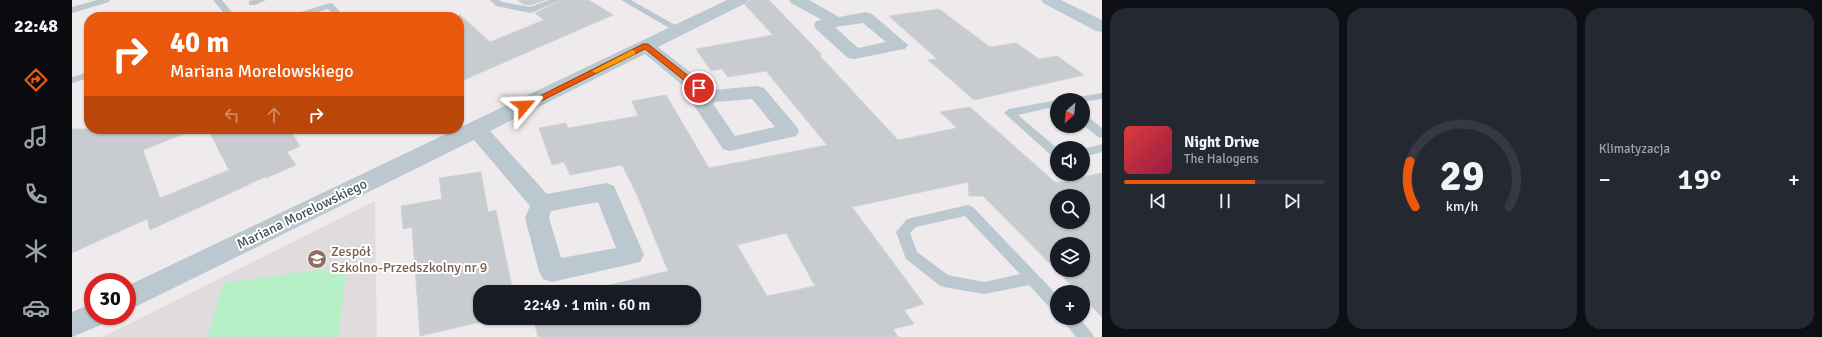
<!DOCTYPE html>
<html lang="pl">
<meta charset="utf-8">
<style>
:root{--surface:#171b24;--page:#242831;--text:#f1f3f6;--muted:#9ea1a6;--line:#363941;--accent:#ea580c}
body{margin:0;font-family:Signika,sans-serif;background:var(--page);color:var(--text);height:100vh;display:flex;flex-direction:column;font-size:15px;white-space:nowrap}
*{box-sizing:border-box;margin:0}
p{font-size:13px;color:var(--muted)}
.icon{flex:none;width:22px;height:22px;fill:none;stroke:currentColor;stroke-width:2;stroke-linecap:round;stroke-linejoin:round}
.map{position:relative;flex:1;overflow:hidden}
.drawer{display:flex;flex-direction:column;gap:8px;padding:8px;background:#0d0f14;width:720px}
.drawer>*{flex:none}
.guide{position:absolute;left:12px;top:12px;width:380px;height:122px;border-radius:16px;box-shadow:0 1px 3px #0004;background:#ea580c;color:#fff;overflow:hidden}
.needle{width:26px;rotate:207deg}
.buttons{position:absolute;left:978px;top:93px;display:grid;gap:8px}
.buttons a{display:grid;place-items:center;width:40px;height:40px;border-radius:50%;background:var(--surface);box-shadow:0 1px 3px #0004;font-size:20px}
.speed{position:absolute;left:12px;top:273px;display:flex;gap:8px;font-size:20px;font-weight:700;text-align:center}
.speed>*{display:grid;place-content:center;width:52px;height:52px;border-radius:50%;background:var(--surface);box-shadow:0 1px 3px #0004;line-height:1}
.speed .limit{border:6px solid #d22;background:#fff;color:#111}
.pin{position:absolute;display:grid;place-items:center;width:34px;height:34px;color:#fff;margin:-17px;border:2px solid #fff;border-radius:50%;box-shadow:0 1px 4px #0007}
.me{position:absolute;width:44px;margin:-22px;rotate:64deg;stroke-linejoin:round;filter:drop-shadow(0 0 3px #0008)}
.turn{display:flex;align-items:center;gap:14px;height:84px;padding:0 20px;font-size:18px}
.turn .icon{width:52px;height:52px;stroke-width:2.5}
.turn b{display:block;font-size:28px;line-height:34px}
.lanes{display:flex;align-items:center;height:38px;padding:0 20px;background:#0003;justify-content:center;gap:20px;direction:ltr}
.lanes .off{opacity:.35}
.big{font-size:30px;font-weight:600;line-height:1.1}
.drawer .tile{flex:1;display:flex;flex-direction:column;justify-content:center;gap:6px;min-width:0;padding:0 14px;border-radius:16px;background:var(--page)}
.drawer .dial{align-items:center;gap:0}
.dial svg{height:104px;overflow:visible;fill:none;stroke:var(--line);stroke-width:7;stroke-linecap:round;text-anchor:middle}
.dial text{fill:var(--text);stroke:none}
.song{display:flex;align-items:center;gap:12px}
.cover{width:48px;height:48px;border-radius:6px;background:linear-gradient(135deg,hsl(0 70% 55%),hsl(340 70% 35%))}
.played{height:4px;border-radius:2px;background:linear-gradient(90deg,var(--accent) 65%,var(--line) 65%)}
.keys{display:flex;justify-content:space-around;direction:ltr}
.heat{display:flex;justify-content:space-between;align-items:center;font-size:22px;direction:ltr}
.drawer .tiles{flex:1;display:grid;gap:8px;grid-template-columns:repeat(3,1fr)}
.trip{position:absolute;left:401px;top:285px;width:228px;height:40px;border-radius:16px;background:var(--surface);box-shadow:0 1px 3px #0004;font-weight:600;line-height:40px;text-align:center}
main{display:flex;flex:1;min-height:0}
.tab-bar{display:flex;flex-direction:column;width:72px;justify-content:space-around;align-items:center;background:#090b0e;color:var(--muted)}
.tab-bar .icon{width:28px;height:28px}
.tab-bar .active{color:var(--accent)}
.tab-bar b{font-size:18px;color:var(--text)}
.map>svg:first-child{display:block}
.education{fill:#e0dcde}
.green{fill:#b6f0c7}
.building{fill:#c8ccd1;stroke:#cfd3d8;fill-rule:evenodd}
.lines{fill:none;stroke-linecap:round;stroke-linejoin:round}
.lane{fill:#bbc8cf;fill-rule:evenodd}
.street{fill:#bbc8cf;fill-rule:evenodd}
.secondary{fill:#bbcad4;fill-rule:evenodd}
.route{fill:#ea580c;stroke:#983908}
.slow{fill:#f59e0b}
.labels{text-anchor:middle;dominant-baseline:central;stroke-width:4;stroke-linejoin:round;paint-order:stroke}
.street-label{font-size:14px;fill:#43515a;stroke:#fff}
.education-label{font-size:14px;fill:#785e54;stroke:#fff;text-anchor:start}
</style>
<main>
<nav class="tab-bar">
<b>22:48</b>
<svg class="icon active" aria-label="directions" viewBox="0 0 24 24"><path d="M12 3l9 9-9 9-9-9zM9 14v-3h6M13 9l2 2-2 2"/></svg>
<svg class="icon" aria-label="music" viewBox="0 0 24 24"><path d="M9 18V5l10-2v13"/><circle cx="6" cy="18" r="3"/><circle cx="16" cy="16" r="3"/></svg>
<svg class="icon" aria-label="phone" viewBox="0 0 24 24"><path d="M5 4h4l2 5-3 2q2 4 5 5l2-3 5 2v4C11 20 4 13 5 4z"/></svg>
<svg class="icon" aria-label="climate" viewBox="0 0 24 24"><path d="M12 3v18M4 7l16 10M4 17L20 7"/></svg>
<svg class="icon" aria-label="car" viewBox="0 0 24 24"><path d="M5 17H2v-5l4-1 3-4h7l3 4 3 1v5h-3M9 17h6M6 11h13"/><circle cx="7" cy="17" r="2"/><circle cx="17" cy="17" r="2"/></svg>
</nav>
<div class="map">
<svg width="1030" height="337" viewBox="0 0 1030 337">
<rect width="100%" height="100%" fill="#efebec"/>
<path class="education" d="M303 201 305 337H30L71 317Z"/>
<path class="green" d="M275 266 266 337H136L151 283Z"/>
<g class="building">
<path d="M445 0H473L458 5 451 4Z"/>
<path d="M490 0H517L541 15 387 82V14L418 42 472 20 463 13Z"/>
<path d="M677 0H697L750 55H747L826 140 885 128 868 112 898 107 984 183 1030 173V317L1011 298V292H1006L911 196H897L896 182 780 207 852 304 832 310 842 324 821 329 826 337H466L461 318H622V292H509L596 271 565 195 550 165 498 175 492 162 480 165 467 128 494 123 496 128 566 116 560 101 594 95 637 168 755 145 694 71 656 77 650 69 639 71 624 49 701 35 673 5ZM985 196H1011V222H985ZM714 233 743 286 695 296 665 245ZM985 244H1011V270H985Z"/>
<path d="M867 9 918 47 944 43 967 59 985 56 1012 75 902 100 856 60 865 59 817 16Z"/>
<path d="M0 129H119V131L71 150 88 198 157 170 136 129H217L228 146 215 152 224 165 194 178 193 177 78 230 75 219 0 253Z"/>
<path d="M409 172 416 212 424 210 441 292H408V318H426L348 336 340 227 331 229 329 206 370 199 367 178Z"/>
</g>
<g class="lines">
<g class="lane">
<path d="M25 0H38L37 2 0 13V7Z"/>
<path d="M141 0H150L164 17H155Z"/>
<path d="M181 0H194L183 5H177V1Z"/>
<path d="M418 0H427L430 2 458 7 477 0H489L459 13 424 6Z"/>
<path d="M549 0H559L612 30 607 33 604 32Z"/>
<path d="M258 3 261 4 273 17H264L256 9 231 17H218L219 15Z"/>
<path d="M17 72V78L0 83V77Z"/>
<path d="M1030 93V99L1011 102V100H1000L1005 97Z"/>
<path d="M985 100V106L946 115 985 148V158L981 157 932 113 937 109 985 100H987Z"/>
<path d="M1011 115 1015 116 1030 128V138L1026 137 1011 125Z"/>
<path d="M1030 144V152L1011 157V149Z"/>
<path d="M896 205 901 207 985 295V312L980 310 957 285 912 294 872 287 867 285 834 259 824 232 835 219ZM893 216 948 274 912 282 876 275 845 252 838 233 844 227Z"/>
<path d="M989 318H1007L1019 332 1022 337H1004Z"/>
</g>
<g class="street">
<path d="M655 0H676L674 3 586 47 641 90 685 86 692 88 724 126 727 131 724 136 658 151 651 149 621 104 626 98 573 54 418 131 475 194 534 183 542 186 572 255 568 262 480 282 471 279 467 271 453 218 458 206 402 140 55 311V286ZM680 99 703 127 663 136 641 104 643 102ZM526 202 544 248 489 258 477 218 479 211Z"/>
<path d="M717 0H737L767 17 794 12 800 14 836 45 833 49 827 50 782 59 776 58 744 29 742 25 744 21 750 20 719 3ZM791 23 814 42 786 48 763 27Z"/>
<path d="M21 303V316H34L31 324 0 337V312Z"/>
</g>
<path class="secondary" d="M969 0H989L1030 20V32L1024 31 971 3Z"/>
</g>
<path class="route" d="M571 44H576L629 86V90H624L573 49 455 108H449L448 106Z"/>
<path class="slow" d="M560 50 563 51V54L526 72 524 73 520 71Z"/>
<defs>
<g id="school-disc" transform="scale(1)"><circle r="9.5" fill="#8d6e63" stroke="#fff"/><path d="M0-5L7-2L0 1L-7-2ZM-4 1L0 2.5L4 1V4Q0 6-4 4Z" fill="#fff"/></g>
</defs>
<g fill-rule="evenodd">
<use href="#school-disc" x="245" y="259"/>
</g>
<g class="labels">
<g class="street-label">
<text transform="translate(230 214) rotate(-26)">Mariana Morelowskiego</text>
</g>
<g class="education-label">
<text x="259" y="251">Zespół<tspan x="259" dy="16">Szkolno-Przedszkolny nr 9</tspan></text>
</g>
</g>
</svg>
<div class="buttons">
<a><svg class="needle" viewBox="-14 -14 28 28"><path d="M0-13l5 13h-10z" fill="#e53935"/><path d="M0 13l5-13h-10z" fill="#9ea1a6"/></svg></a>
<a><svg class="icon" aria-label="sound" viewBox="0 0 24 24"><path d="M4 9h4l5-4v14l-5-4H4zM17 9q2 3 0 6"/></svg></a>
<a><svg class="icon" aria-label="search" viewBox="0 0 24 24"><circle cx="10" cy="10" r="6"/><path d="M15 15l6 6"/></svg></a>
<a><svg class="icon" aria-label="layers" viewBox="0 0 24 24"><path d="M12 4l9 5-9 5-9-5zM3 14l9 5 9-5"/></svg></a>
<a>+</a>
</div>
<div class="speed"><div class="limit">30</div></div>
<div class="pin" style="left:627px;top:88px;background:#d93025"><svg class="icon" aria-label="arrive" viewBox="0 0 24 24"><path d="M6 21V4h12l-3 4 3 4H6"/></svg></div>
<svg class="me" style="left:452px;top:106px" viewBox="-20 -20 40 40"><path d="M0-17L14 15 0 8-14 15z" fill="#ea580c" stroke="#fff" stroke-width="4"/></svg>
<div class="trip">22:49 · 1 min · 60 m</div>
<div class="guide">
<div class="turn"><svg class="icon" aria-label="right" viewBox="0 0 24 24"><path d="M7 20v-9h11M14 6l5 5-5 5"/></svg><div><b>40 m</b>Mariana Morelowskiego</div></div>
<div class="lanes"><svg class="icon off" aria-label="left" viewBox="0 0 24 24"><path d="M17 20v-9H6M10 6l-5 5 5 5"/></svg><svg class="icon off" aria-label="ahead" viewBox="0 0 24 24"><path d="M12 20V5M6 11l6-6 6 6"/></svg><svg class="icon" aria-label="right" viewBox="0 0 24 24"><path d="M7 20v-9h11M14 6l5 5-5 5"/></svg></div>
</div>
</div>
<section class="drawer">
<div class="tiles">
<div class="tile">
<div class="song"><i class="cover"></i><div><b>Night Drive</b><p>The Halogens</p></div></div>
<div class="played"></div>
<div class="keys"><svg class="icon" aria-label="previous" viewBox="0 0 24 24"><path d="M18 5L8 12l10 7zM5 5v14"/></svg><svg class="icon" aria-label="pause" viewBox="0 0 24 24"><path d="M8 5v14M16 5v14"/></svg><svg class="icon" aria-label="next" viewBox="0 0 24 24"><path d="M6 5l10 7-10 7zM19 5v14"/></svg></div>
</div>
<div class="tile dial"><svg viewBox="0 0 100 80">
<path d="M14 69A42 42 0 1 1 86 69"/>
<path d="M14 69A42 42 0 0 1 10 34" stroke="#ea580c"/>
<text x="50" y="56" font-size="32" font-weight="700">29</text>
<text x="50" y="72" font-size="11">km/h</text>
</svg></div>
<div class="tile"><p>Klimatyzacja</p>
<div class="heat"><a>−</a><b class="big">19°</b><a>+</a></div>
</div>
</div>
</section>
</main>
